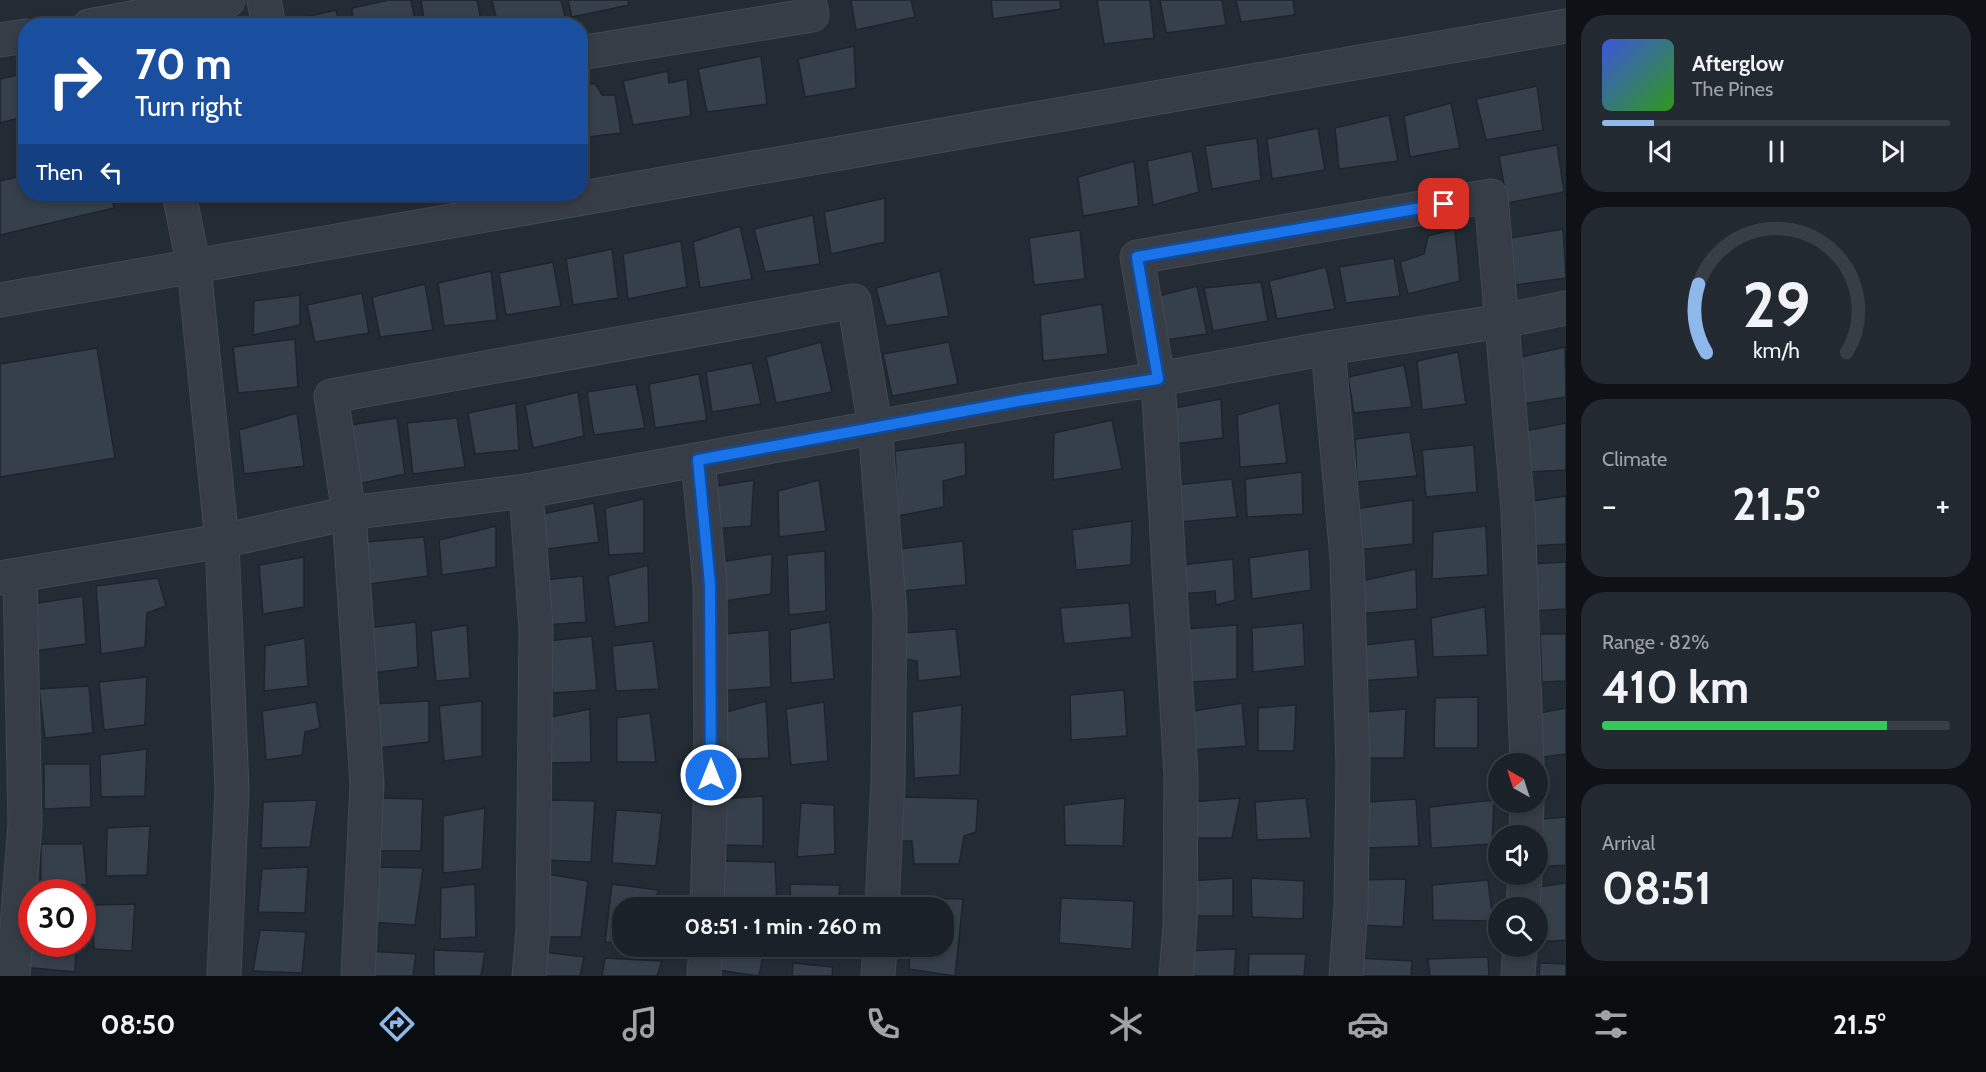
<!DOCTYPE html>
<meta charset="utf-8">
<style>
:root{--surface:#1a2128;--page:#232930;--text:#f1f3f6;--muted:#9fa3a8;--line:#383e45;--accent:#8eb7ea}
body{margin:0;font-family:Cabin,sans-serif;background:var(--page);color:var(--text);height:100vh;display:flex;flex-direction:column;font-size:22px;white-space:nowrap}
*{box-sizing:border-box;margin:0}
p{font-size:20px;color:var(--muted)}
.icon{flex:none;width:33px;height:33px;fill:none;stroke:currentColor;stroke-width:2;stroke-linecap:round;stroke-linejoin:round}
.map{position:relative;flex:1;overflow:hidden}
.panel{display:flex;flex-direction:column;gap:15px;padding:15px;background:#0e1216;width:420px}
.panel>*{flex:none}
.banner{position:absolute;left:18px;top:18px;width:570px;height:183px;border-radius:24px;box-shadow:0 3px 9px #0003,0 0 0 2px var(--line);background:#1a4fa0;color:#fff;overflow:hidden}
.needle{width:39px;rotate:321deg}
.controls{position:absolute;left:1488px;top:753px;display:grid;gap:12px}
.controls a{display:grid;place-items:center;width:60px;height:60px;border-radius:50%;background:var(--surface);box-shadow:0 3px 9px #0003,0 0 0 2px var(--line);font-size:30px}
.speed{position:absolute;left:18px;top:879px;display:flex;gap:12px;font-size:30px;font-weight:700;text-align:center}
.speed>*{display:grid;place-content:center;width:78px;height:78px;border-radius:50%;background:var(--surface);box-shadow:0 3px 9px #0003,0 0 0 2px var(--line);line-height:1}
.speed .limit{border:9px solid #d22;background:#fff;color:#111}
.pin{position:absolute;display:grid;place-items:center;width:51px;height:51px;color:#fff;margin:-26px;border-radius:12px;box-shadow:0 3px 9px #0006}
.me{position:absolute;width:66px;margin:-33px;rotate:0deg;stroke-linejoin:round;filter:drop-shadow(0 0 4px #0008)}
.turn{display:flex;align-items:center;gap:21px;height:126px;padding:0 18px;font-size:27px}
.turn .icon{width:78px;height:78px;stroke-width:2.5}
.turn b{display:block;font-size:42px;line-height:51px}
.then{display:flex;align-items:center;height:57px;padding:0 18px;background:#0003;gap:12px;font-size:22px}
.big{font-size:45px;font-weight:700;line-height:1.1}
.panel .widget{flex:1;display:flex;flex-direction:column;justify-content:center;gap:9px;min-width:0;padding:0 21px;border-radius:24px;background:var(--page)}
.panel .dial{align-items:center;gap:0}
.dial svg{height:156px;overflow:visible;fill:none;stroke:var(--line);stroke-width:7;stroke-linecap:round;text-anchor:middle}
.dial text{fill:var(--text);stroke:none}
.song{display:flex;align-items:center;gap:18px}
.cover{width:72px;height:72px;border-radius:9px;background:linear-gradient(135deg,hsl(230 70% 55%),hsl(110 70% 35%))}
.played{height:6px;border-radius:3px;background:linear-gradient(90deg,var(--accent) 15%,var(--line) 15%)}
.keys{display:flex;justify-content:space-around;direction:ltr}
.heat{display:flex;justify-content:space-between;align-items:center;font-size:33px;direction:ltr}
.charge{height:9px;border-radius:4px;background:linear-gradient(90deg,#34c759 82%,var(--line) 0)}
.trip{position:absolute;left:612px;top:897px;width:342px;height:60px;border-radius:24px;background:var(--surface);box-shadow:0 3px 9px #0003,0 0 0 2px var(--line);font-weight:700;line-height:60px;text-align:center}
.menu{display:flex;height:96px;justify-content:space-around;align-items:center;background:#0a0d10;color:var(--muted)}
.menu .icon{width:42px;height:42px}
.menu .active{color:var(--accent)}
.menu b{font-size:27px;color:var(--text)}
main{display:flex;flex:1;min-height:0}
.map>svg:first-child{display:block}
.building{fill:#35404b;stroke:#1d242c;stroke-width:1.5}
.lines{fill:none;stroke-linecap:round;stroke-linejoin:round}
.minor-casing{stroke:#424952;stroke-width:35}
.minor{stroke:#363d46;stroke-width:33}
.route-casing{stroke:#114b97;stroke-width:15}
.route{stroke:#1a73e8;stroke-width:10}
</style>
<main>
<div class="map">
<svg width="1566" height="976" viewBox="0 0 1566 976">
<rect width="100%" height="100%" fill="#232c35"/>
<g class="building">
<path d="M389 0H411L416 26H353L352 8Z"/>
<path d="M421 0H477L482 26H425Z"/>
<path d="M492 0H561L566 21 531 26H498Z"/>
<path d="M568 0H628L629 5 572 17Z"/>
<path d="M851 0H911L915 17 856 30Z"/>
<path d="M991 0H1060L1061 9 993 19Z"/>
<path d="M1097 0H1150L1154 38 1104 44Z"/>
<path d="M1160 0H1222L1226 25 1166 33Z"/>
<path d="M1236 0H1293L1295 15 1241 22Z"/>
<path d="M336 10 340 26H289L288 21Z"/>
<path d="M854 46 856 88 805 97 798 59Z"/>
<path d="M761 56 767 104 707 112 698 69Z"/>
<path d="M668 71 669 83 687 79 691 116 633 125 623 81Z"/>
<path d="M26 73V116L0 123V79Z"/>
<path d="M595 83 602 95H615L621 133 580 138V87Z"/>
<path d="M1537 86 1543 130 1486 140 1476 99Z"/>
<path d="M1451 103 1460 148 1410 157 1404 116Z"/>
<path d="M1389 115 1398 161 1339 169 1335 128Z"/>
<path d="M1318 128 1325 170 1272 179 1267 139Z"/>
<path d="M1257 138 1261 180 1212 189 1205 146Z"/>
<path d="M1557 145 1564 192 1507 203 1499 156Z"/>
<path d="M1192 151 1199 192 1153 205 1147 161Z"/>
<path d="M1134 161 1139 206 1083 216 1078 177Z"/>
<path d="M26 175V194H111L114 208 0 235V181Z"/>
<path d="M885 198V242L831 254 824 212Z"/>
<path d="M813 215 820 264 765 272 754 229Z"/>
<path d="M740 226 752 279 700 288 693 242Z"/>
<path d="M1455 229 1460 281 1408 294 1400 262 1424 254 1428 236Z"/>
<path d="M1563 229 1566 278 1516 285 1510 238Z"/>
<path d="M1080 230 1085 279 1034 285 1029 238Z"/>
<path d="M681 241 687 287 628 299 623 254Z"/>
<path d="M612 249 618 298 573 305 566 259Z"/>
<path d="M1394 258 1400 296 1346 303 1339 267Z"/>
<path d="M553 262 561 306 506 315 499 273Z"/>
<path d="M1326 267 1335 309 1277 319 1269 281Z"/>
<path d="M491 271 497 320 444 326 438 283Z"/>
<path d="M940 271 949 316 886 326 876 288Z"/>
<path d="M1261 282 1268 321 1213 331 1204 288Z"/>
<path d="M425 284 433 330 380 337 372 297Z"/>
<path d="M1197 286 1207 334 1158 341 1151 298Z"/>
<path d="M362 293 369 333 315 342 307 305Z"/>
<path d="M300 295V325L253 335 254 301Z"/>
<path d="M1102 304 1108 354 1043 361 1040 315Z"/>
<path d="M295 339 298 387 238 393 233 347Z"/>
<path d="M821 342 832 392 776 403 766 357Z"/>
<path d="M949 342 958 384 892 396 883 354Z"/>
<path d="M1565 347 1566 397 1522 404 1521 357Z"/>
<path d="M97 348 115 458 0 477V364Z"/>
<path d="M1458 352 1466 404 1422 410 1417 361Z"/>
<path d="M752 363 761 404 712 412 706 372Z"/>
<path d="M1404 365 1412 407 1354 413 1348 377Z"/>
<path d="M699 374 707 420 655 428 649 384Z"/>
<path d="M636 384 645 428 594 435 587 392Z"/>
<path d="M578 392 584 436 533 448 525 405Z"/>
<path d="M1221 399 1223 438 1174 444 1170 409Z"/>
<path d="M516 403 519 450 475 454 468 413Z"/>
<path d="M1279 403 1287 463 1240 467 1237 415Z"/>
<path d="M297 413 304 466 244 474 239 430Z"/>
<path d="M397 418 405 474 358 484 350 425Z"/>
<path d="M457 418 465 467 413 474 407 423Z"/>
<path d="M1112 420 1122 469 1053 480 1054 433Z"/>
<path d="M1566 423V470L1529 472 1525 431Z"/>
<path d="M1410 432 1417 476 1357 482 1355 439Z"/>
<path d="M965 442 966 475 943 481 944 507 898 516 895 451Z"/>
<path d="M1474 445 1477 492 1426 497 1422 450Z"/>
<path d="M1302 472 1303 514 1247 517 1245 479Z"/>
<path d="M1232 479 1237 517 1178 522 1177 485Z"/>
<path d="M754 480 751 526 712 529V487Z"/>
<path d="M819 480 826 531 779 537 778 491Z"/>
<path d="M1566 496V544L1531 546 1527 502Z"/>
<path d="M644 499V553L609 555 605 508Z"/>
<path d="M1413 500V544L1357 550 1355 509Z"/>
<path d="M594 503 599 542 540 550 538 515Z"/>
<path d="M1132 521 1131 565 1076 570 1072 530Z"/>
<path d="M496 526V567L442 575 439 540Z"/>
<path d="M1486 526 1488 575 1432 579 1433 532Z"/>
<path d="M424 537 428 576 370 584 366 542Z"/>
<path d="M963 541 966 585 902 591 900 549Z"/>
<path d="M1309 549 1311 590 1252 599 1249 558Z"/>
<path d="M825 551 826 611 789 615 787 555Z"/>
<path d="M772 554 771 594 718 602 720 562Z"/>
<path d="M304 557V607L263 614 259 565Z"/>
<path d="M1233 559 1235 600 1216 605 1215 591 1182 594V565Z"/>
<path d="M1566 562V609L1532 611 1531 564Z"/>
<path d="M648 565 649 622 615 627 608 576Z"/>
<path d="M1416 569 1417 609 1356 614 1357 582Z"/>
<path d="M583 576 586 622 547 625 543 580Z"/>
<path d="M158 578 166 606 147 613 145 647 101 654 96 586Z"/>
<path d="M83 596 86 644 34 651 32 604Z"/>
<path d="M1129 603 1132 637 1064 644 1060 608Z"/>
<path d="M1485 607 1488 655 1433 657 1431 618Z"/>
<path d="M416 622 418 667 373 673 367 628Z"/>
<path d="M830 622 834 679 791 683 790 630Z"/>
<path d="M1303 623 1305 666 1253 672 1252 628Z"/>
<path d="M467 625 470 678 436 681 431 631Z"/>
<path d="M1237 625V679L1191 682 1185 629Z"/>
<path d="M956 629 961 676 918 681 917 661 904 659V633Z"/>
<path d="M769 630 771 687 719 691 724 634Z"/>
<path d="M1540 634H1566V681L1542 682Z"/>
<path d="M592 636 597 690 553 693 548 641Z"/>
<path d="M305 638 308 686 264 691 265 646Z"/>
<path d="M1415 639 1418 677 1359 681 1358 646Z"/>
<path d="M653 641 659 689 616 691 612 646Z"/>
<path d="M147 677 145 725 104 730 99 682Z"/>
<path d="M89 686 93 733 45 738 39 689Z"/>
<path d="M1124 690 1127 736 1071 740 1070 695Z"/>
<path d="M1478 697V748H1434L1435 698Z"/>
<path d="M429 701V742L378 748 373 704Z"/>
<path d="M482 701V756L444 761 439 706Z"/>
<path d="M766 701 769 758 726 760 723 713Z"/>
<path d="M316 702 320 728 305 732 302 755 266 760 262 711Z"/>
<path d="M824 702 828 761 791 765 786 709Z"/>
<path d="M1242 703 1246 746 1190 750 1188 712Z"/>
<path d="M962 705 960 775 914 778 912 712Z"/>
<path d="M1296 705 1294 751H1258V708Z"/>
<path d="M1566 708V754L1543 757 1540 713Z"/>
<path d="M590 709 591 762 548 763 546 718Z"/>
<path d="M1406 709 1404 758H1366V712Z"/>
<path d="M650 713 656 762H617V718Z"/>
<path d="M147 749 145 796 101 797 100 755Z"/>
<path d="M44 764H90L91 807 44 809Z"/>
<path d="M763 796V846L721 845 720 799Z"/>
<path d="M902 797 978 799 976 832 964 836 959 864H914L912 841H899Z"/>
<path d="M377 798 423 799 421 851H375Z"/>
<path d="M1125 798 1123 846 1065 845 1064 805Z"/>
<path d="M1240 798 1232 838H1191L1192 802Z"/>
<path d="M1306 798 1311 838 1257 840 1255 802Z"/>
<path d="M1416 799 1419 846 1366 848 1368 802Z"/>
<path d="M317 800 310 847 261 848 263 802Z"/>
<path d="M549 800 595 801 591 862 545 860Z"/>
<path d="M1494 800 1492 844 1431 848 1429 807Z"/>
<path d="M801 803 834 805 835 854 797 857Z"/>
<path d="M485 808 482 869 443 873V816Z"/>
<path d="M616 810 662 813 656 866 612 863Z"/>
<path d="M1566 817V865L1539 867 1541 819Z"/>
<path d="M150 826 147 875 106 876 107 828Z"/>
<path d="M41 844H83L87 885 41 884Z"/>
<path d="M719 861 775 862 777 903 721 895Z"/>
<path d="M308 867 305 913 258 912 262 869Z"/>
<path d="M376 867 423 868 415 925 371 922Z"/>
<path d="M548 874 588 881 581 937H541Z"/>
<path d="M1233 878V916H1192L1189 881Z"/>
<path d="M1251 878 1304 881 1303 919 1252 917Z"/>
<path d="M1406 879 1403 927 1358 925 1360 880Z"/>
<path d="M1488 880 1493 921 1433 920 1432 885Z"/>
<path d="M1566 883V940L1538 942 1539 887Z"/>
<path d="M475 884 476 937 440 939 441 888Z"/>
<path d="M612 884 658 890 655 908H622V943L605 942Z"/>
<path d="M790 884 840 885 838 908H791Z"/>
<path d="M913 898 963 899 955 976 909 969 910 946H944V908H912Z"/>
<path d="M1061 898 1134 901 1132 949 1059 943Z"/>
<path d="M135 904 132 951 94 949 92 905Z"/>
<path d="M260 930 306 932 302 973 253 971Z"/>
<path d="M32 944H76L75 972 23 967Z"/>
<path d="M718 946H765L759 976 718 970Z"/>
<path d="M1236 949 1234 976H1185L1186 951Z"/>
<path d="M434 950 485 952 481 976H434Z"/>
<path d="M369 951 416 954 413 976H368Z"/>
<path d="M544 952 584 957 580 976H541Z"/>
<path d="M1249 954H1306L1304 976H1248Z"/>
<path d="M1488 957 1489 976H1430L1428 959Z"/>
<path d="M605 958 662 961 657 976H602Z"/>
<path d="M1357 958 1412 961 1411 976H1357Z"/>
<path d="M793 963 833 967 832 976H792Z"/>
<path d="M1540 963 1566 964V976H1539Z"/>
</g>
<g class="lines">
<g class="minor-casing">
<g id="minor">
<path d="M264 0 269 26"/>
<path d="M89 26 228 0"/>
<path d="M0 40 26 36"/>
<path d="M580 53 812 15 809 0"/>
<path d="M179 194 194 267 222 541 232 789 224 976"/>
<path d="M0 300 1566 26"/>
<path d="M1328 348 1347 558 1353 766 1351 907 1346 976"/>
<path d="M698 460 710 584 711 775 707 908"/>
<path d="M526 491 536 628 533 931 529 976"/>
<path d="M0 578 222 541 349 513 526 491 1025 400 1158 379 1328 348 1502 321 1566 308"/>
<path d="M1526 836 1527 802"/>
<path d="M1523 908 1525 874"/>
<path d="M13 976 25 825 20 575"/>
<path d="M358 976 367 783 349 513 331 396 854 301 875 426 890 614 888 781 882 908"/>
<path d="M704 976 706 946"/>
<path d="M878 976 880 946"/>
<path d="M1176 976 1180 926 1181 776 1158 379 1137 257 1491 196 1518 510 1527 764"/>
<path d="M1518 976 1520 946"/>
</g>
</g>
<use href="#minor" class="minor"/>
</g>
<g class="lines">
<g class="route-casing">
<path id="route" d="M711 775 710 584 698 460 1024 400 1158 379 1137 257 1444 204"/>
</g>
<use href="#route" class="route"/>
</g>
</svg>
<div class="controls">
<a><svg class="needle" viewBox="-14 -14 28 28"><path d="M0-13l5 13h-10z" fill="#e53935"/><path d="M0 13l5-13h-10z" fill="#9fa3a8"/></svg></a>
<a><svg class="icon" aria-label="sound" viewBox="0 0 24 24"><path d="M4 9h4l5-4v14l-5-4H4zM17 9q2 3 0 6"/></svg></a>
<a><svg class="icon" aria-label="search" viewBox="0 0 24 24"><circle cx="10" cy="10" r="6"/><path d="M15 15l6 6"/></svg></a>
</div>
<div class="speed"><div class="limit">30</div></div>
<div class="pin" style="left:1444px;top:204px;background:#d93025"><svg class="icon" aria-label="arrive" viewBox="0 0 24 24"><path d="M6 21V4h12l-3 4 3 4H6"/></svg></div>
<svg class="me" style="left:711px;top:775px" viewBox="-20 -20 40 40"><circle r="17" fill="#1a73e8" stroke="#fff" stroke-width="3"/><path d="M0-11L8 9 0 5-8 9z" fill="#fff"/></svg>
<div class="trip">08:51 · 1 min · 260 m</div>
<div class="banner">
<div class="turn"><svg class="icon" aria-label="right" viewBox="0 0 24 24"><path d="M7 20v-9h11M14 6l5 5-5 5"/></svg><div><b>70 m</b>Turn right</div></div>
<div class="then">Then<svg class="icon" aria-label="left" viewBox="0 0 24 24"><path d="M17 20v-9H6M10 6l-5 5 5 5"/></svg></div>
</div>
</div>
<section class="panel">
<div class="widget">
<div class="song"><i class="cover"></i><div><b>Afterglow</b><p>The Pines</p></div></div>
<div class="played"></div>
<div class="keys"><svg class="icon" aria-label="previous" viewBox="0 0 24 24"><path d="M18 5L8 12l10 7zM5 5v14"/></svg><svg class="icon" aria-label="pause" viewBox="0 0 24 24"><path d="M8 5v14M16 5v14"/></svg><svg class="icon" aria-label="next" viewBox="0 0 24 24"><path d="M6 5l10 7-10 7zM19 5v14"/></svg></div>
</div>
<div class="widget dial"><svg viewBox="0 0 100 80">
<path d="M14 69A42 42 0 1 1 86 69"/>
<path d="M14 69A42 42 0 0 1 10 34" stroke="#8eb7ea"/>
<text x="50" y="56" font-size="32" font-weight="700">29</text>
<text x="50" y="72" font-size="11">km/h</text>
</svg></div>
<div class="widget"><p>Climate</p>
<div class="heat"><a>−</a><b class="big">21.5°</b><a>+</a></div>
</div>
<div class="widget"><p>Range · 82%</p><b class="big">410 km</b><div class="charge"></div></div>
<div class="widget"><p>Arrival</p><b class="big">08:51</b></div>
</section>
</main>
<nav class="menu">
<b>08:50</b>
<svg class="icon active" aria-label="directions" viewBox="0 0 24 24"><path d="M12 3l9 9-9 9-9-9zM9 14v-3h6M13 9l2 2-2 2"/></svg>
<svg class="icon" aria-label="music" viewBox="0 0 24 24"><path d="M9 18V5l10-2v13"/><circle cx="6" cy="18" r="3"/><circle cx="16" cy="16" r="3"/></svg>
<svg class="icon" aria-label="phone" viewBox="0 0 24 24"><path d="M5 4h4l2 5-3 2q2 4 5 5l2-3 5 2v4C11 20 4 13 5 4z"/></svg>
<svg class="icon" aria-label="climate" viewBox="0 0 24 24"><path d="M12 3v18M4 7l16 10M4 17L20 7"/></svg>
<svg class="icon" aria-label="car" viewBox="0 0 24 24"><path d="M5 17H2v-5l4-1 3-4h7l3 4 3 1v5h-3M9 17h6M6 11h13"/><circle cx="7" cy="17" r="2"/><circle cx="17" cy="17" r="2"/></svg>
<svg class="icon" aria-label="filters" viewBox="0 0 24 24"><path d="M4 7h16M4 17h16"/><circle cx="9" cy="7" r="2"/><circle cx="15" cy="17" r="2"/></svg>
<b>21.5°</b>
</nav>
